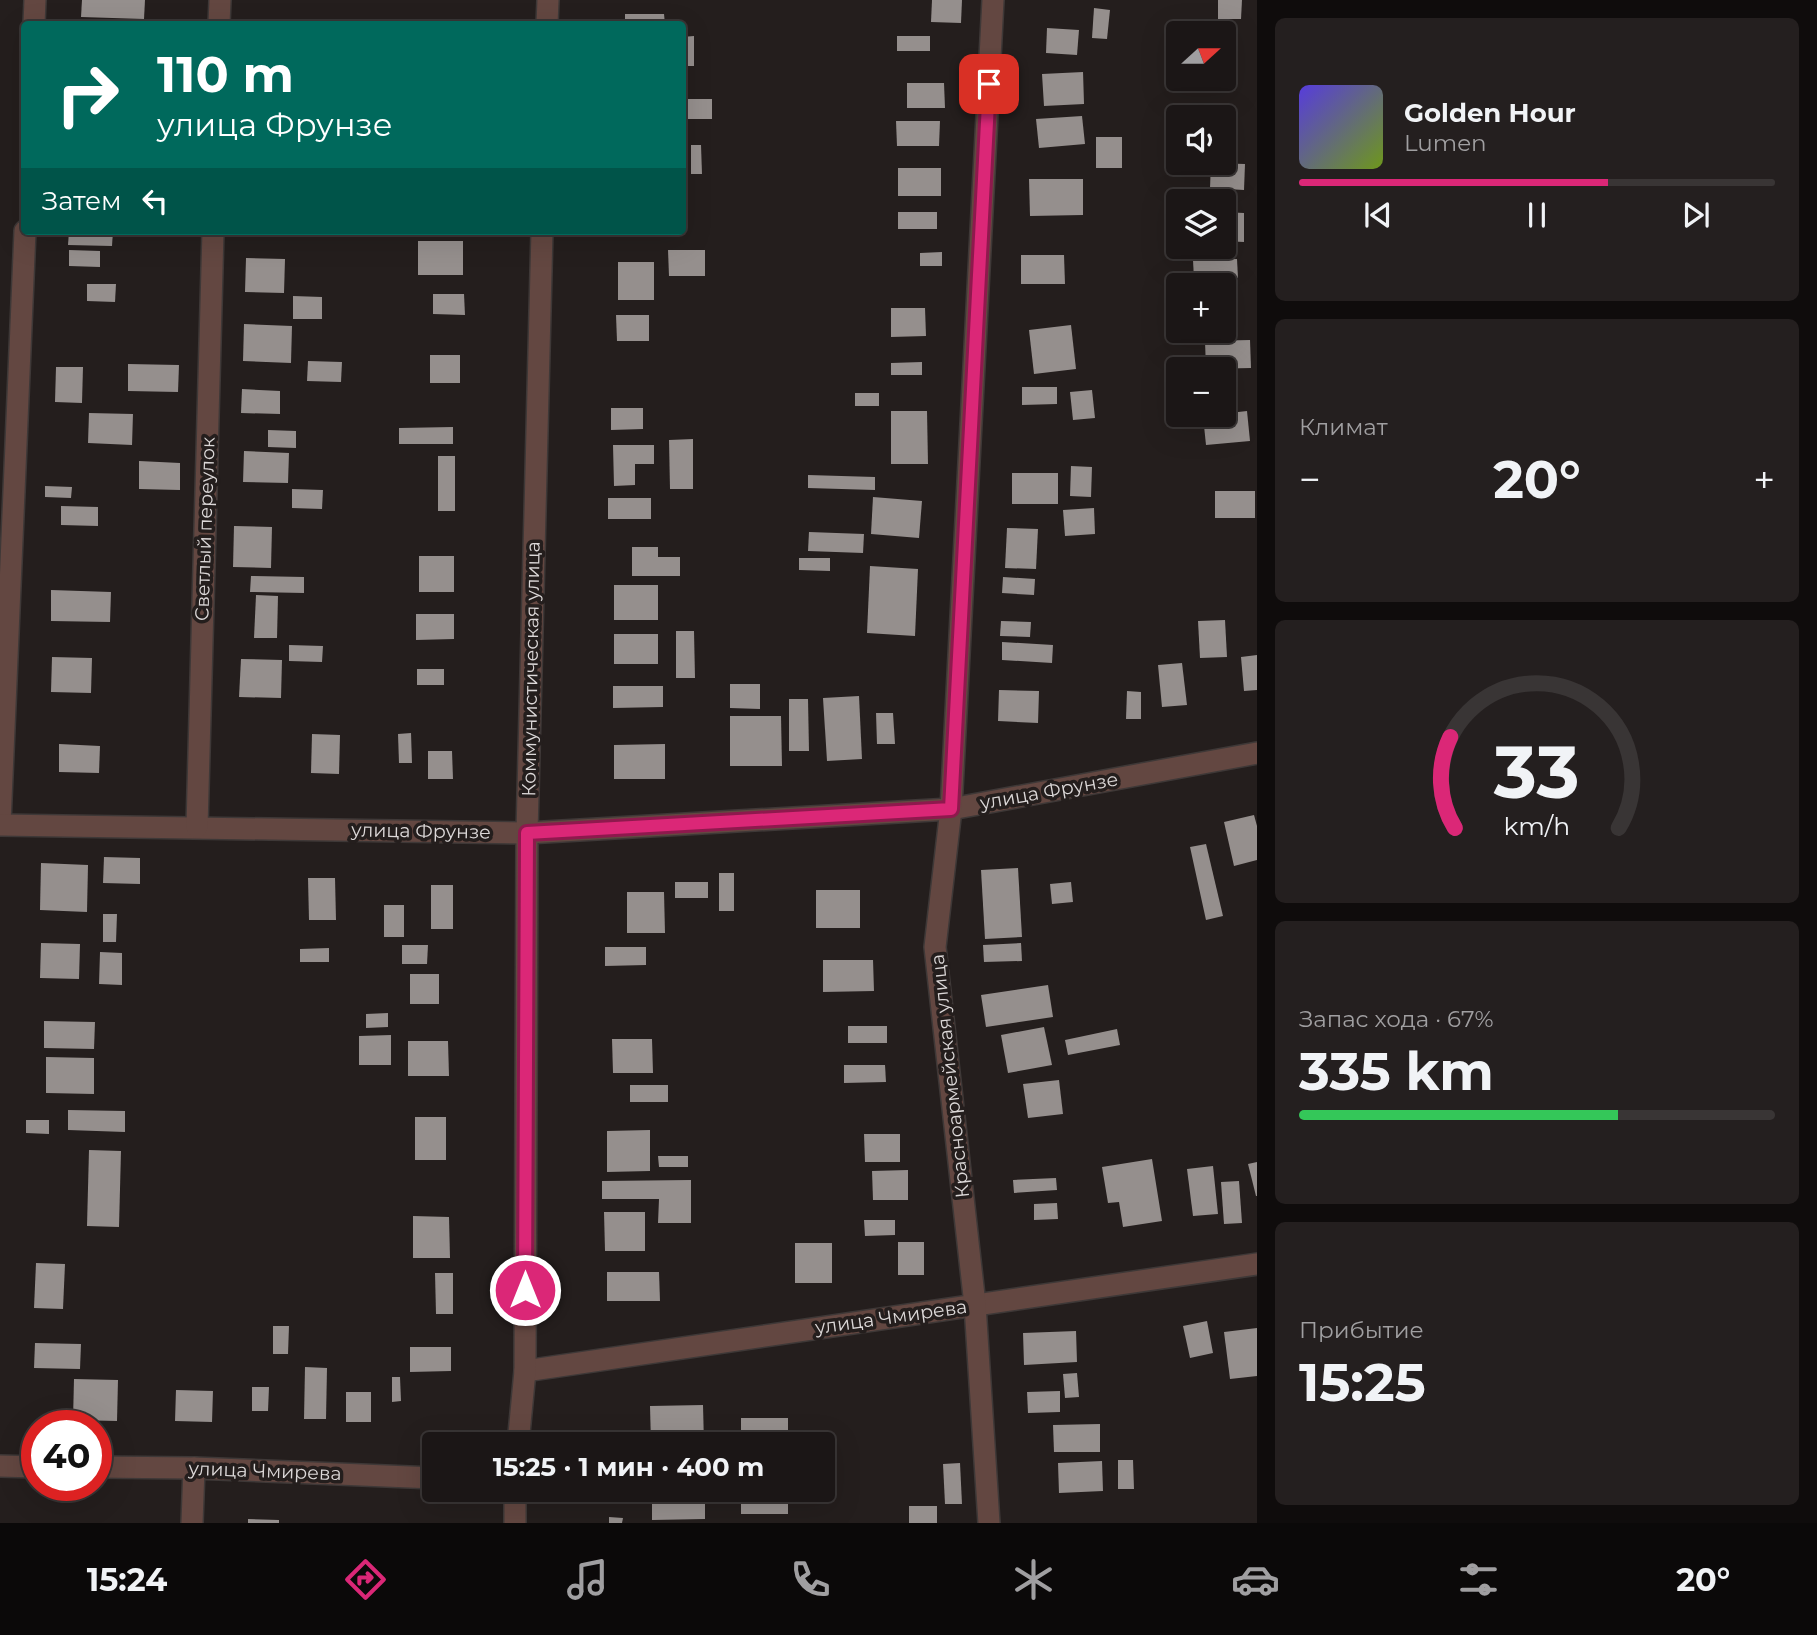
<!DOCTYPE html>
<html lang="ru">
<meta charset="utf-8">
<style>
:root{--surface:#1b1616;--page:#241f1f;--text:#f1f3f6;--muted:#a09fa1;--line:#393535;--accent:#db2777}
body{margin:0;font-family:Montserrat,sans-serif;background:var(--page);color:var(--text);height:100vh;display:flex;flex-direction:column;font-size:26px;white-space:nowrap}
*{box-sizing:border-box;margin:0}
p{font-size:23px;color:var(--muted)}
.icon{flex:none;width:38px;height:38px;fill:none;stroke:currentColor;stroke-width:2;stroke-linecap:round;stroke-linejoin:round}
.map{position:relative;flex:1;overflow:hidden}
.details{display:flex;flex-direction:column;gap:18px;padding:18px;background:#0f0c0c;width:560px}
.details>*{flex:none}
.guide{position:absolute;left:21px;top:21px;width:665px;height:214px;border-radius:7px;box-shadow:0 7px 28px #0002,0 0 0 2px var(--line);background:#00695c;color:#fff;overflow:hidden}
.needle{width:46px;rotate:69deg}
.buttons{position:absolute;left:1166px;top:21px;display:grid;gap:14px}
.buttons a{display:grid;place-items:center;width:70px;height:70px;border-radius:7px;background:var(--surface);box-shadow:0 7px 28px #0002,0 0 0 2px var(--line);font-size:35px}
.speed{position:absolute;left:21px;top:1410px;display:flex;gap:14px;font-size:35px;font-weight:700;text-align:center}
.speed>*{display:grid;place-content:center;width:91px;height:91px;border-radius:50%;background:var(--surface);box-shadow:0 7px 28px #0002,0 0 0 2px var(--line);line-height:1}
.speed .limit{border:10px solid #d22;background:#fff;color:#111}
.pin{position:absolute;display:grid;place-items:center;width:60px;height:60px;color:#fff;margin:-30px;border-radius:14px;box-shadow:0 4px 10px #0006}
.me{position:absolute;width:77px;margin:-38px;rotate:0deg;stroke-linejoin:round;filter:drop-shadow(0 0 5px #0008)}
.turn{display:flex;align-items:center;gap:24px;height:147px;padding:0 21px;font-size:32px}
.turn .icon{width:91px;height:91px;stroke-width:2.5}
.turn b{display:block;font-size:49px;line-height:60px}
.then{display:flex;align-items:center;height:66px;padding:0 21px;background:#0003;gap:14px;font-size:26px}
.big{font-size:52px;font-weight:700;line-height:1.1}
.details .tile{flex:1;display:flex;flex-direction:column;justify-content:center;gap:10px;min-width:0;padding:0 24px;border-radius:10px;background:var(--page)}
.details .dial{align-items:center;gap:0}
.dial svg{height:182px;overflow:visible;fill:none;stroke:var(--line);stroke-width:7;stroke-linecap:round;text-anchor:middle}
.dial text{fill:var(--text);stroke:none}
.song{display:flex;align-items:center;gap:21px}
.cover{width:84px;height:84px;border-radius:10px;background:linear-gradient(135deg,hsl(250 70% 55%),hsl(80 70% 35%))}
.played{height:7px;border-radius:4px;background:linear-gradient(90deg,var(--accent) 65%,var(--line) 65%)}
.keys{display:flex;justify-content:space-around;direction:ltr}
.heat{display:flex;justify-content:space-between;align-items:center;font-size:38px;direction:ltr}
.charge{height:10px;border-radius:5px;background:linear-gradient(90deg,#34c759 67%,var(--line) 0)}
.trip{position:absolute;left:422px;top:1432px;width:413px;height:70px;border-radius:7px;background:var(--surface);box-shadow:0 7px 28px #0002,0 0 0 2px var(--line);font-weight:700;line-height:70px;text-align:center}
.tabs{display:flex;height:112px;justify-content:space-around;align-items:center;background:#0b0909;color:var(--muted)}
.tabs .icon{width:49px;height:49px}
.tabs .on{color:var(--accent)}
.tabs b{font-size:32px;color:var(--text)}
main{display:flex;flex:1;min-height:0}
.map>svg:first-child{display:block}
.building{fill:#958f8d}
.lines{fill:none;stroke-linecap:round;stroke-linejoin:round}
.minor-casing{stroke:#3e3837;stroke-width:24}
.minor{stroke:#634741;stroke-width:21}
.route-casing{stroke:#8e194d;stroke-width:18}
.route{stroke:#db2777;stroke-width:12}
.labels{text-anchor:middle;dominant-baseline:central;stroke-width:7;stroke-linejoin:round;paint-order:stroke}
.street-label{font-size:19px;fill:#dcd8d8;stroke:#241e1d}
</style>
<main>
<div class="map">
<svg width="1257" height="1523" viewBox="0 0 1257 1523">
<rect width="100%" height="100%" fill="#241e1d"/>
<g class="building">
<path d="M82 0H145L144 19 81 17Z"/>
<path d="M932 0H962L961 23 931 22Z"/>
<path d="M1218 0H1242L1241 19H1218Z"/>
<path d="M1094 8 1110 10 1107 39 1092 38Z"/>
<path d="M625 14H664L665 24H625Z"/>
<path d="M1047 28 1079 30 1077 55 1046 53Z"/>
<path d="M694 36V66H682V37Z"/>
<rect x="897" y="36" width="33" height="15"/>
<path d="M1083 72 1084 104 1044 106 1042 74Z"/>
<path d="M907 83H944L945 108H907Z"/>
<rect x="682" y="99" width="30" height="20"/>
<path d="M1082 116 1085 144 1039 148 1036 119Z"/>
<path d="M896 121H940L939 146H897Z"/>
<rect x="1096" y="137" width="26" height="31"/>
<path d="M691 145H701L702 174H691Z"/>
<path d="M1211 163 1245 164 1244 190 1210 188Z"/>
<rect x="898" y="168" width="43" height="28"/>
<path d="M1029 179H1083V215L1030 216Z"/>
<rect x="898" y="212" width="39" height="17"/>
<path d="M1223 212 1244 213V242L1223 241Z"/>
<path d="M69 231H113L112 246 68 245Z"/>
<rect x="418" y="241" width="45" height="34"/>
<path d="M69 250 100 251V267L69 266Z"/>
<path d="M668 250H705V276H669Z"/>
<path d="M942 252V266H920V253Z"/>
<path d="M1021 255H1064L1065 284H1021Z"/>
<path d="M246 258 285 259 284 293 245 292Z"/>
<path d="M1237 259 1238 278 1194 279 1193 260Z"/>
<rect x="618" y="262" width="36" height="38"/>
<path d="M87 284H116L115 302 87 301Z"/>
<path d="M433 294H464L465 315 433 314Z"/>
<path d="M293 296 322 297V319H293Z"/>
<path d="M1223 301H1232L1233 321H1223Z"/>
<path d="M891 308H925L926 336 891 337Z"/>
<path d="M616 315H649V341H617Z"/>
<path d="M244 324 292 326 291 363 243 361Z"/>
<path d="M1071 325 1076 369 1034 374 1029 330Z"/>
<path d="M1250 340 1251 368 1206 369 1205 341Z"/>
<rect x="430" y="355" width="30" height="28"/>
<path d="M308 361 342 362 341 382 307 381Z"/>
<path d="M922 362V375H891V363Z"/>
<path d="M128 364 179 365 178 392 128 391Z"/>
<path d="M56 367H83L82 403 55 402Z"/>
<path d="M1022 387H1057V404L1022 405Z"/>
<path d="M242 389 280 391V414L241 413Z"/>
<path d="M1092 390 1095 418 1073 420 1070 392Z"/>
<rect x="855" y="393" width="24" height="13"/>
<path d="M611 408H643V429L611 430Z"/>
<path d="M891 411H927L928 464H891Z"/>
<path d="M1247 411 1250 441 1206 445 1203 416Z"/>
<path d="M89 413 133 414 132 445 88 443Z"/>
<path d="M453 427V444H399V428Z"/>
<path d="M268 430 296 431V448L268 447Z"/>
<path d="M693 439V489H670L669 440Z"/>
<path d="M613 445H654V464H635V485L614 486Z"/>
<path d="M244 451 289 453 288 483 243 482Z"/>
<rect x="438" y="456" width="17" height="55"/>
<path d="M139 461 180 463V490L139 489Z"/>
<path d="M1071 466 1092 467 1091 497 1070 496Z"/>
<rect x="1012" y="473" width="46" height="31"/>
<path d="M808 475 875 477V490L808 488Z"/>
<path d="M45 486 72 487 71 498 45 497Z"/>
<path d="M292 489 323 490 322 509 292 508Z"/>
<rect x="1215" y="491" width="40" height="27"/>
<path d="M873 497 922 501 919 538 871 534Z"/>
<rect x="608" y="498" width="43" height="21"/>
<path d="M61 506 98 507V526L61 525Z"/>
<path d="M1094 508 1095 534 1065 536 1063 510Z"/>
<path d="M234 526 272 527 271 568 233 567Z"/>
<path d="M1007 528 1038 529 1036 569 1005 568Z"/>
<path d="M809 532 864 534 863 553 808 551Z"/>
<path d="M632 547H658V557H680V576H632Z"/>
<rect x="419" y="556" width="35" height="36"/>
<path d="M799 558H830V571L799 570Z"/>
<path d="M870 566 918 569 915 636 867 633Z"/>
<path d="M251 576 304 577V593L250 592Z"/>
<path d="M1003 577 1035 579 1034 595 1002 593Z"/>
<rect x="614" y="585" width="44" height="35"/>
<path d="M51 590 111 592 110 622 51 621Z"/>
<path d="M256 595 278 596 277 638H254Z"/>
<path d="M416 614H454V639L416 640Z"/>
<path d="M1225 620 1227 657 1200 658 1198 621Z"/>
<path d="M1001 621 1031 622 1030 637 1000 636Z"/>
<path d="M676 631H694L695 678H676Z"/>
<rect x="614" y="634" width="44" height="30"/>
<path d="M1002 642 1053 645 1052 663 1002 660Z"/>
<path d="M289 645 323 646 322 662 289 661Z"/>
<path d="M1257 655V690L1244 691 1241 657Z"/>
<path d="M52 657 92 658 91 693 51 692Z"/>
<path d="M241 659 282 660 281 698 239 697Z"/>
<path d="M1182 663 1187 705 1162 707 1158 665Z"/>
<rect x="417" y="669" width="27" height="16"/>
<path d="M730 684H760V709L730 708Z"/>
<path d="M613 686H663V707L613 708Z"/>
<path d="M999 690 1039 691 1038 723 998 721Z"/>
<path d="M1127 691 1141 692V719H1126Z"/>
<path d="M859 696 862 759 827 761 823 698Z"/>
<path d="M789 699H808L809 751H789Z"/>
<path d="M876 713H893L895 744H877Z"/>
<path d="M730 716H781L782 766H730Z"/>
<path d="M411 733 412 763H399L398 734Z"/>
<path d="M312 734 340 735 339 774 311 773Z"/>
<path d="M59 744 100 746 99 773 59 772Z"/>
<path d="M665 744V779H614V745Z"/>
<path d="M428 751H452L453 779H428Z"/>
<path d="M1254 815 1257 826V860L1234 866 1224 822Z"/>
<path d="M1206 844 1223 916 1206 920 1190 847Z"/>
<path d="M104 857 140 858V884L103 883Z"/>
<path d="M41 863 88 865 87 912 40 910Z"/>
<path d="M1018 868 1022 937 985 939 981 870Z"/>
<rect x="719" y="873" width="15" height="38"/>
<path d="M308 878H335L336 920H309Z"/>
<rect x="675" y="882" width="33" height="16"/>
<path d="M1071 882 1073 902 1052 904 1050 884Z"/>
<rect x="431" y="885" width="22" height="44"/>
<rect x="816" y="890" width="44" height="38"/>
<path d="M627 892H664L665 933H627Z"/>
<rect x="384" y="905" width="20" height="32"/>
<path d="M103 914H117L116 942H103Z"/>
<path d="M41 943 80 944 79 979 40 978Z"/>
<path d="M1021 943 1022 961 984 962 983 945Z"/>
<path d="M402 945H428L427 964H402Z"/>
<path d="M605 947H646V965L605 966Z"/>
<path d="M329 948V962H300V949Z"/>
<path d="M100 952 122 953V985L99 984Z"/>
<path d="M823 960H873L874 991 823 992Z"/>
<rect x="410" y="974" width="29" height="30"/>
<path d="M1048 985 1053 1017 986 1027 981 995Z"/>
<path d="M388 1013V1027L366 1028V1014Z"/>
<path d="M44 1021 95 1022 94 1049 44 1048Z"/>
<rect x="848" y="1026" width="39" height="17"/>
<path d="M1044 1027 1052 1065 1008 1073 1001 1035Z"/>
<path d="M1117 1029 1120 1045 1068 1055 1065 1040Z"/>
<path d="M391 1035V1065H359V1036Z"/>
<path d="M612 1039H652L653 1073H613Z"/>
<path d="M408 1041H448L449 1076H408Z"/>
<path d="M46 1057 94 1058V1094L46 1093Z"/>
<path d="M844 1065H885L886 1082 844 1083Z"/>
<path d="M1059 1080 1063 1114 1028 1118 1023 1084Z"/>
<rect x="630" y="1085" width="38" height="17"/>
<path d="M68 1110 125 1111V1132L68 1130Z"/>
<rect x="415" y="1117" width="31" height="43"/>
<path d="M26 1120H49V1134L26 1133Z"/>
<path d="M650 1130V1171L607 1172V1131Z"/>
<path d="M864 1134H900V1162H865Z"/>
<path d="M89 1150 121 1151 119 1227 87 1226Z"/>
<path d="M658 1156H688V1167H659Z"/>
<path d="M1152 1159 1162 1221 1123 1227 1119 1202 1108 1203 1102 1167Z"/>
<path d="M1257 1162V1196H1256L1248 1164Z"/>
<path d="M1213 1166 1218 1214 1193 1216 1187 1169Z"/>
<path d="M908 1170V1200H873L872 1171Z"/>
<path d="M1056 1178 1057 1190 1014 1193 1013 1180Z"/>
<path d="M691 1180V1223H658L659 1199H602V1181Z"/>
<path d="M1239 1181 1242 1223 1224 1224 1221 1182Z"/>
<path d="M1057 1203 1058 1219 1034 1220V1204Z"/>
<path d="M604 1212H645V1251H605Z"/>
<path d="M413 1216 449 1217 450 1258H413Z"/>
<path d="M864 1220H895V1235L865 1236Z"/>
<rect x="898" y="1242" width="26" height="33"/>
<rect x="795" y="1243" width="37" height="40"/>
<path d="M36 1263 65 1264 63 1309 34 1308Z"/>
<path d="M607 1272H659L660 1301H607Z"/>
<path d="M435 1273H453V1314H436Z"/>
<path d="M1207 1321 1213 1353 1190 1358 1183 1326Z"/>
<path d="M273 1326H289L288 1354H273Z"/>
<path d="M1257 1328V1376L1230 1379 1224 1332Z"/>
<path d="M1076 1331 1077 1362 1024 1365 1023 1333Z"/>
<path d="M35 1343 81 1344 80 1369 34 1368Z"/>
<path d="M410 1347H451V1371L410 1372Z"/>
<path d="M305 1367 327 1368 326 1419H304Z"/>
<path d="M1077 1373 1079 1397 1065 1398 1063 1374Z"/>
<path d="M392 1377H400L401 1401 392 1402Z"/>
<path d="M74 1379 118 1380 117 1421 73 1420Z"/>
<path d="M252 1387H269L268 1411H252Z"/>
<path d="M176 1390 213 1391 212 1422 175 1421Z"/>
<path d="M1060 1391V1412L1028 1413 1027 1392Z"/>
<rect x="346" y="1392" width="25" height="30"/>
<path d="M703 1405 704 1444H651L650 1406Z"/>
<rect x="741" y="1418" width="47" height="26"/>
<path d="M1100 1424V1452H1054L1053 1425Z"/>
<path d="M1118 1460H1133L1134 1489H1118Z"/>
<path d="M1102 1461 1103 1491 1059 1493 1058 1463Z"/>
<path d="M960 1463 962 1504H945L943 1464Z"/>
<path d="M652 1489H705V1519L652 1520Z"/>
<rect x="741" y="1489" width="47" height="25"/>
<rect x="909" y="1506" width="28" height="17"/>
<path d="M609 1517 623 1518 622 1523H609Z"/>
<path d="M248 1519 279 1520V1523H248Z"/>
</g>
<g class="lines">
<g class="minor-casing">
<g id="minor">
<path d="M34 24 35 0"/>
<path d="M219 24 220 0"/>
<path d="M547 24 548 0"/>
<path d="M0 823 25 231"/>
<path d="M0 825 527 833 951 809 1257 753"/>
<path d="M197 827 213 231"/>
<path d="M525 1371 1257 1264"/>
<path d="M518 1444 525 1371 527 833 542 231"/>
<path d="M0 1466 37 1467"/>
<path d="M96 1467 194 1468 434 1478"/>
<path d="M192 1523 194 1468"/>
<path d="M515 1523V1489"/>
<path d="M989 1523 975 1305 935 947 951 809 993 0"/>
</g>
</g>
<use href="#minor" class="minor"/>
</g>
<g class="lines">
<g class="route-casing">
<path id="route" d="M525 1290 527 833 951 809 989 84"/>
</g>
<use href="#route" class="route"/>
</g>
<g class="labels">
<g class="street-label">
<text transform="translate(205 529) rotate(-88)">Светлый переулок</text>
<text transform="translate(531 669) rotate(-89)">Коммунистическая улица</text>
<text transform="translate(1049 791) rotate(-10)">улица Фрунзе</text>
<text transform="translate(421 831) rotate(1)">улица Фрунзе</text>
<text transform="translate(950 1076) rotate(-96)">Красноармейская улица</text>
<text transform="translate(891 1317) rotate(-8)">улица Чмирева</text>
<text transform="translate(265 1471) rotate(2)">улица Чмирева</text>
</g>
</g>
</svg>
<div class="buttons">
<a><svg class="needle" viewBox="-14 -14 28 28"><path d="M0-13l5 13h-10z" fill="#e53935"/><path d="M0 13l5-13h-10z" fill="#a09fa1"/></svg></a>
<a><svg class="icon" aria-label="sound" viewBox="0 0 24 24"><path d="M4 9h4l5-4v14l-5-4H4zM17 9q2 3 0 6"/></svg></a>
<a><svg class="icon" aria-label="layers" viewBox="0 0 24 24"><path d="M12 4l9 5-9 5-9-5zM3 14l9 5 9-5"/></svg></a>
<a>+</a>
<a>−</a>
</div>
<div class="speed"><div class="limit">40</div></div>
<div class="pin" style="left:989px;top:84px;background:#d93025"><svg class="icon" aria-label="arrive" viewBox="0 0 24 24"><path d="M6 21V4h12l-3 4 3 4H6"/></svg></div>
<svg class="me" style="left:525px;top:1290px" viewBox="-20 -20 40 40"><circle r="17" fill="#db2777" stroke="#fff" stroke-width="3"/><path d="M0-11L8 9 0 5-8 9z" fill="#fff"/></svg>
<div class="trip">15:25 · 1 мин · 400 m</div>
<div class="guide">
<div class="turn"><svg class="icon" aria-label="right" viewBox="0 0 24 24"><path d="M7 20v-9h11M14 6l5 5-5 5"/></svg><div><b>110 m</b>улица Фрунзе</div></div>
<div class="then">Затем<svg class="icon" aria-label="left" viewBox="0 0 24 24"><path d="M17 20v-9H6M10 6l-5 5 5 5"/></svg></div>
</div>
</div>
<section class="details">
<div class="tile">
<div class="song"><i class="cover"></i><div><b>Golden Hour</b><p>Lumen</p></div></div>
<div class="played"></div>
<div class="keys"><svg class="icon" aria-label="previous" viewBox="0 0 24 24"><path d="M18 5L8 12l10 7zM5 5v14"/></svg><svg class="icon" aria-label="pause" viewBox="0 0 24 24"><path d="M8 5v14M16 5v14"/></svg><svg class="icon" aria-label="next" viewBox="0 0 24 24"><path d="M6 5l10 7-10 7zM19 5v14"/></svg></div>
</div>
<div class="tile"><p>Климат</p>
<div class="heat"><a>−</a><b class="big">20°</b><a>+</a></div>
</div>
<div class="tile dial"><svg viewBox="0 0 100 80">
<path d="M14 69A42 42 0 1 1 86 69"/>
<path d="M14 69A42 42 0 0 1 12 29" stroke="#db2777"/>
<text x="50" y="56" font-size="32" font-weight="700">33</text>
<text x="50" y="72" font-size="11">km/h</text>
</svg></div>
<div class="tile"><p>Запас хода · 67%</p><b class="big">335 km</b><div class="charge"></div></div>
<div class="tile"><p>Прибытие</p><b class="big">15:25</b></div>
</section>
</main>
<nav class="tabs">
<b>15:24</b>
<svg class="icon on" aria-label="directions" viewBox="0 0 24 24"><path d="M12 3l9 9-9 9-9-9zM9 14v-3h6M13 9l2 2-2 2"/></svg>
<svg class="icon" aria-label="music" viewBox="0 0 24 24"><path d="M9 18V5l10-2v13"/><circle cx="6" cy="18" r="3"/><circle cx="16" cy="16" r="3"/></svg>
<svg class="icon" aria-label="phone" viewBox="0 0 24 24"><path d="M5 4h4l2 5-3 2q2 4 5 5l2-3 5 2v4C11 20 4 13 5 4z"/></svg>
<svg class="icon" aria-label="climate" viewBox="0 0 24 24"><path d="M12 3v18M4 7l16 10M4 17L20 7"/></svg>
<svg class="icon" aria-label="car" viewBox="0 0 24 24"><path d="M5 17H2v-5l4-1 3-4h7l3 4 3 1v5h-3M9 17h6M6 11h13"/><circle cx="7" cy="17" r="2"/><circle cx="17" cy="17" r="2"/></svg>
<svg class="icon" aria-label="filters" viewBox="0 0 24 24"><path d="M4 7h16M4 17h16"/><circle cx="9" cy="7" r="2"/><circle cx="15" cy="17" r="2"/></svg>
<b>20°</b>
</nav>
